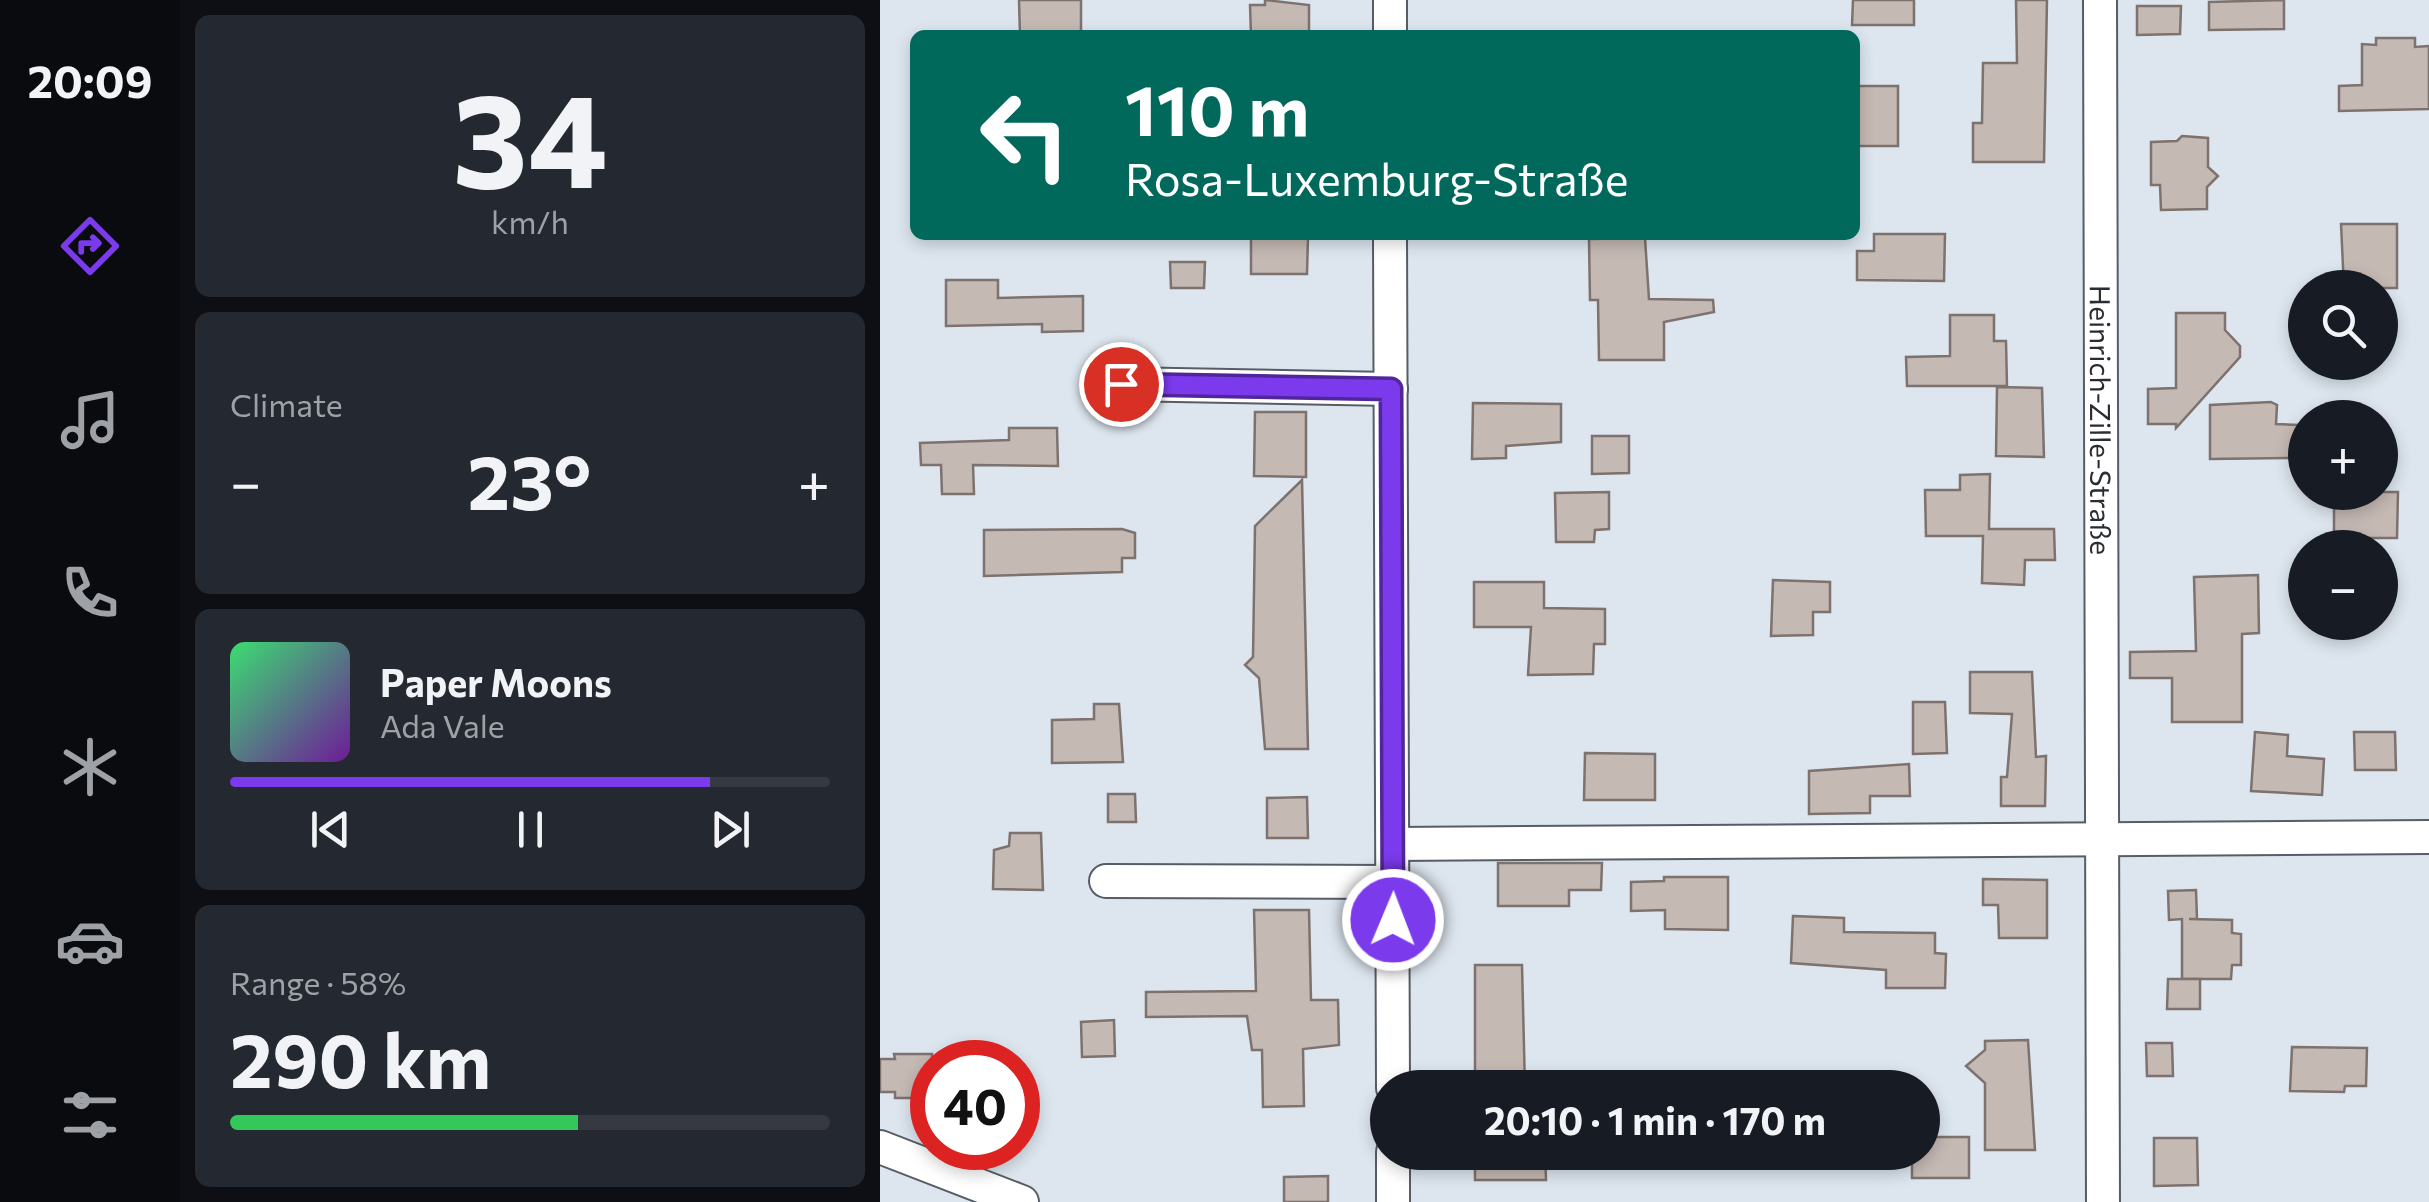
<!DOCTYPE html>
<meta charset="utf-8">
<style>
:root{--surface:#171b24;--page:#242831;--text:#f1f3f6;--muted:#9ea1a6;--line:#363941;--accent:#7c3aed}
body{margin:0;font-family:Commissioner,sans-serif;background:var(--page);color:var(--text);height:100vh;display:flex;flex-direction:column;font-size:38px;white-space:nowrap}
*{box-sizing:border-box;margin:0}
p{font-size:32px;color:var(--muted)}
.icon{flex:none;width:55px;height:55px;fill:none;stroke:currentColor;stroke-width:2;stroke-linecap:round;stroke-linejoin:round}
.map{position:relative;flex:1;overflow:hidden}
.panel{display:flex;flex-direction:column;gap:15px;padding:15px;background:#0d0f14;width:700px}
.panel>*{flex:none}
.top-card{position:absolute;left:30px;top:30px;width:950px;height:210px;border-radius:15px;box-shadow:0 5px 15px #0003;background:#00695c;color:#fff;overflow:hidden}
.buttons{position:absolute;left:1408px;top:270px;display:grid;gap:20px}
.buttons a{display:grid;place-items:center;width:110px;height:110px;border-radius:50%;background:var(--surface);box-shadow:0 5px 15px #0003;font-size:50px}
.speed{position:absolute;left:30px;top:1040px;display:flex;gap:20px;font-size:50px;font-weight:700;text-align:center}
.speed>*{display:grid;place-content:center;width:130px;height:130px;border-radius:50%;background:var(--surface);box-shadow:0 5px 15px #0003;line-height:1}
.speed .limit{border:15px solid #d22;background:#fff;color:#111}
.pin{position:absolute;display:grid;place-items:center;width:85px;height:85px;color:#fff;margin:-42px;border:5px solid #fff;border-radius:50%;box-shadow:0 2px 10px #0007}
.me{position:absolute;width:110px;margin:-55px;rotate:1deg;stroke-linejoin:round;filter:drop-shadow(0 0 8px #0008)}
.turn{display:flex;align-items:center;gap:35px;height:210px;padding:0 50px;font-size:45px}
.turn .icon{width:130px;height:130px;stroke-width:2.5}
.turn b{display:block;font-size:70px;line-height:85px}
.big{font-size:75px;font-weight:700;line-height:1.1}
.panel .card{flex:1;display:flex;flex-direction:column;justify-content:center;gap:15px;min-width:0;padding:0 35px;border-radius:15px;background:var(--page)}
.panel .dial{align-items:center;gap:0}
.dial b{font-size:130px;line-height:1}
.song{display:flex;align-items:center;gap:30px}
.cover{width:120px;height:120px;border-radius:15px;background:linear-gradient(135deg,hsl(140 70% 55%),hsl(280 70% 35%))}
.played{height:10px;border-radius:5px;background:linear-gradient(90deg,var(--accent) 80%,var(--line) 80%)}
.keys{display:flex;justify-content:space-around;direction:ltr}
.heat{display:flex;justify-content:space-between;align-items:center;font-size:55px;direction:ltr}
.charge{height:15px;border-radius:8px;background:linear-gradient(90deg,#34c759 58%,var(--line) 0)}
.trip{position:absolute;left:490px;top:1070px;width:570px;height:100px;border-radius:50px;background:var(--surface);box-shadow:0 5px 15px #0003;font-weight:700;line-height:100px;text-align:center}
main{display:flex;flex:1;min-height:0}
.tabs{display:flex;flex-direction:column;width:180px;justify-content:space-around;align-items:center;background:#090b0e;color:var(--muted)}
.tabs .icon{width:70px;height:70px}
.tabs .on{color:var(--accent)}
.tabs b{font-size:45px;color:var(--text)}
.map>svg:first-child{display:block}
.building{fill:#c5b9b4;stroke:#7d726d;stroke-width:2.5}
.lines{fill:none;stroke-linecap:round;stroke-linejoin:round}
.minor-casing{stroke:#565d65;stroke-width:36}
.minor{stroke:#fff;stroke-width:32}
.route-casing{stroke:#51269a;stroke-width:25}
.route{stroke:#7c3aed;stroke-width:18}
.labels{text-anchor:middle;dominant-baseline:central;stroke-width:8;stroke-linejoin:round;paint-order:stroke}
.street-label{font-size:28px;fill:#292c30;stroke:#eaf3fc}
</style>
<main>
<nav class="tabs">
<b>20:09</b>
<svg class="icon on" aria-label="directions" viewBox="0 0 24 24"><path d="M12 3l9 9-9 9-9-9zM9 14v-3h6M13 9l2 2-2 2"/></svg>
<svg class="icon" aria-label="music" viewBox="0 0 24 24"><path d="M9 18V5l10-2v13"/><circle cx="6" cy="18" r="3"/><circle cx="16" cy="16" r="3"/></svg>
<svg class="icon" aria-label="phone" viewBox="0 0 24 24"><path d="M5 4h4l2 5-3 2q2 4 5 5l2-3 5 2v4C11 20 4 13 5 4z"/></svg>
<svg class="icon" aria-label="climate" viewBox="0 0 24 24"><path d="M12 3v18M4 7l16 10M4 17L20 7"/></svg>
<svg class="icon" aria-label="car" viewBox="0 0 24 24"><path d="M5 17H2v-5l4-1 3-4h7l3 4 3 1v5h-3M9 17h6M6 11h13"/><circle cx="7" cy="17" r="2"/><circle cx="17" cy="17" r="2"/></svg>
<svg class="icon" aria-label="filters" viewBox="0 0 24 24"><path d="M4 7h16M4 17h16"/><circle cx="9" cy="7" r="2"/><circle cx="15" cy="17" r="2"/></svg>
</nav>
<section class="panel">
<div class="card dial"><b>34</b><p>km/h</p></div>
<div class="card"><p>Climate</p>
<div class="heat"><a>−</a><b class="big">23°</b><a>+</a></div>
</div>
<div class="card">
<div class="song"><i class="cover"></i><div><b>Paper Moons</b><p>Ada Vale</p></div></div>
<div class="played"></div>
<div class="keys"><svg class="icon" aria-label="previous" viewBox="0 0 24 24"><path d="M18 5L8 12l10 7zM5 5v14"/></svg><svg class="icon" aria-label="pause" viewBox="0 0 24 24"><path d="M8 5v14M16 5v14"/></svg><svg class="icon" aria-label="next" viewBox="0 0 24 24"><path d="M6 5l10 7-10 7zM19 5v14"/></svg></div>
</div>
<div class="card"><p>Range · 58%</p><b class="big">290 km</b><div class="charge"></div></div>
</section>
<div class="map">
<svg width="1549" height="1202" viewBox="0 0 1549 1202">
<rect width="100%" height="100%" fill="#dde6ef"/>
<g class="building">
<path d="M139 0H201V35H140Z"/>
<path d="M385 0 429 5V35H371L370 5H385Z"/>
<path d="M973 0H1034V25H972Z"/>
<path d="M1136 0H1167L1164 162H1093V123H1102L1103 63H1137Z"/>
<path d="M1404 0V29L1329 30V2Z"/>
<path d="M1257 6H1301L1300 34 1257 35Z"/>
<path d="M1496 38H1535V47L1549 46V109L1459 111V86L1482 85V44L1496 45Z"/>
<rect x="975" y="86" width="43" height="60"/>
<path d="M1302 136 1328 138V167L1338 176 1327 187V209L1281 210 1280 185H1271V142L1297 141Z"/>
<path d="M1461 224H1517V288H1464Z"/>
<path d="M994 234H1065L1064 281 977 280V251H994Z"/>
<path d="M428 237 427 274H371V238Z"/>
<path d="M765 238 769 299 833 300 834 312 784 322V360H719L718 300H710L709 239Z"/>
<path d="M290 262H325L324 288H291Z"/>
<path d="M66 280H118V298L203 296V331L162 332V324L66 326Z"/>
<path d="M1296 313H1345V330L1360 346V357L1296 428V424H1268V389L1296 388Z"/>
<path d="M1070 315H1114V341H1126L1127 386H1027L1026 357 1070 356Z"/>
<path d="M1117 387 1162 388 1164 457 1116 456Z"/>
<path d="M1391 402 1397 405 1396 424 1420 425 1422 451 1415 458 1330 459V405Z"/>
<path d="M593 403 681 404V442L626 446V458L592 459Z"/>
<path d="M375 412H426V477L374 476Z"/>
<path d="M129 428H177L178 466 93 465 94 494H62L61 465H41L40 443 129 440Z"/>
<path d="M712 436H749V473L712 474Z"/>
<path d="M1110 474 1109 529H1174L1175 560H1145L1144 585 1102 583 1103 536H1046L1045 490H1080V475Z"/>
<path d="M422 480 428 749H385L379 678 365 665 373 657 375 526Z"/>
<path d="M729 492V529L715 530 714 542H676L675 493Z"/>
<path d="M1454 492H1518L1517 538H1454Z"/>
<path d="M242 529 255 533V558H242V572L104 576V530Z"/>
<path d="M1378 575 1379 633 1362 634V722H1292V678H1250V652L1316 651 1314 577Z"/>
<path d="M893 580 950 582V612H933V635L891 636Z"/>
<path d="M594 582H664V608L725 609V644H714L713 674 648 675 651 627H594Z"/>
<path d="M1090 672H1152L1156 757 1166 756 1165 806H1121V777H1127L1132 714 1090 713Z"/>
<path d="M1033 702H1065L1067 753 1033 754Z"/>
<path d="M214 704H239L243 762 172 763V720L214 719Z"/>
<path d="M1375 732 1408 735 1407 756 1444 759 1442 795 1371 791Z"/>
<path d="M1474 732H1515L1516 770H1475Z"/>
<path d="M705 753 775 754V800H704Z"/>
<path d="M1029 764 1030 796H990V813L929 814V771Z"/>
<path d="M228 794H255L256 822H228Z"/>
<path d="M427 797 428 838H387V798Z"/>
<path d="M130 833H161L163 890 113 889 114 850 129 846Z"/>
<path d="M618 863H722L721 890H689V906H618Z"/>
<path d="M784 877H848V930L785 929V910L751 911V882L784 881Z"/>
<path d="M1103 879 1167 880V938H1119L1118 905H1103Z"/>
<path d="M1316 890 1317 919H1309L1352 920V933L1361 934V965H1352L1351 979H1302V919L1289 920 1288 891Z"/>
<path d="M374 910H429L431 1000H458L459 1045 423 1049 424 1106 383 1107 382 1050H372L367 1016 266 1017V992L376 991Z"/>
<path d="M913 916 964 918V932L1055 933V953L1066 954 1065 988H1006V970L911 963Z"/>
<path d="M595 965H642L645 1088H595Z"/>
<path d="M1288 979H1320V1009H1287Z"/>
<path d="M234 1020 235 1056 202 1057 201 1022Z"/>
<path d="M1148 1040 1155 1150H1105V1083L1086 1066 1105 1050V1041Z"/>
<path d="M1266 1043H1292L1293 1076H1267Z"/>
<path d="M1412 1047 1487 1048 1486 1086H1465L1464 1092 1410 1091Z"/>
<path d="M14 1054H52V1098H15V1092H0V1059H15Z"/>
<path d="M1042 1137H1089V1178H1032V1152H1042Z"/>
<path d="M1274 1138H1317L1318 1185 1274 1186Z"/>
<path d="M595 1152H665L666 1180H595Z"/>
<path d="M448 1176V1202H404V1177Z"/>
</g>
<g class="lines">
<g class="minor-casing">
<g id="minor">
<path d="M510 0V35"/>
<path id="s1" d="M1220 0 1223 1202"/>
<path d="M510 235 513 1088"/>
<path d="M241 384 511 389"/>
<path d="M514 844 1549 837"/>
<path d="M226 881 513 882"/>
<path d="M0 1147 142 1202"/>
<path d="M513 1202V1152"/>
</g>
</g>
<use href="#minor" class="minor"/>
</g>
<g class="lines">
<g class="route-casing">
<path id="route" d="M241 384 511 389 513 920"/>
</g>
<use href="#route" class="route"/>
</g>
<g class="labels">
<g class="street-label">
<text stroke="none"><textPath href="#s1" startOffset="420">Heinrich-Zille-Straße</textPath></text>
</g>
</g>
</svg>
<div class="buttons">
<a><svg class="icon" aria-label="search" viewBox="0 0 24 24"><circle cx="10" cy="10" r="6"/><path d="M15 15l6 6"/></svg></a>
<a>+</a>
<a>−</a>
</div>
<div class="speed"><div class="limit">40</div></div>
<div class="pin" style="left:241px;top:384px;background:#d93025"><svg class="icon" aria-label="arrive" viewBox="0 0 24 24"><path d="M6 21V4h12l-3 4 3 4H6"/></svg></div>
<svg class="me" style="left:513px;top:920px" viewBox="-20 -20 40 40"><circle r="17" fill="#7c3aed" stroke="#fff" stroke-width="3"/><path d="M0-11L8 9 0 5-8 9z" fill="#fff"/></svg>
<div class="trip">20:10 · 1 min · 170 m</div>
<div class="top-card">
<div class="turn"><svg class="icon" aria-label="left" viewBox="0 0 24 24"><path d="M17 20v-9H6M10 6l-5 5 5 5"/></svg><div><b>110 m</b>Rosa-Luxemburg-Straße</div></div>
</div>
</div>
</main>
